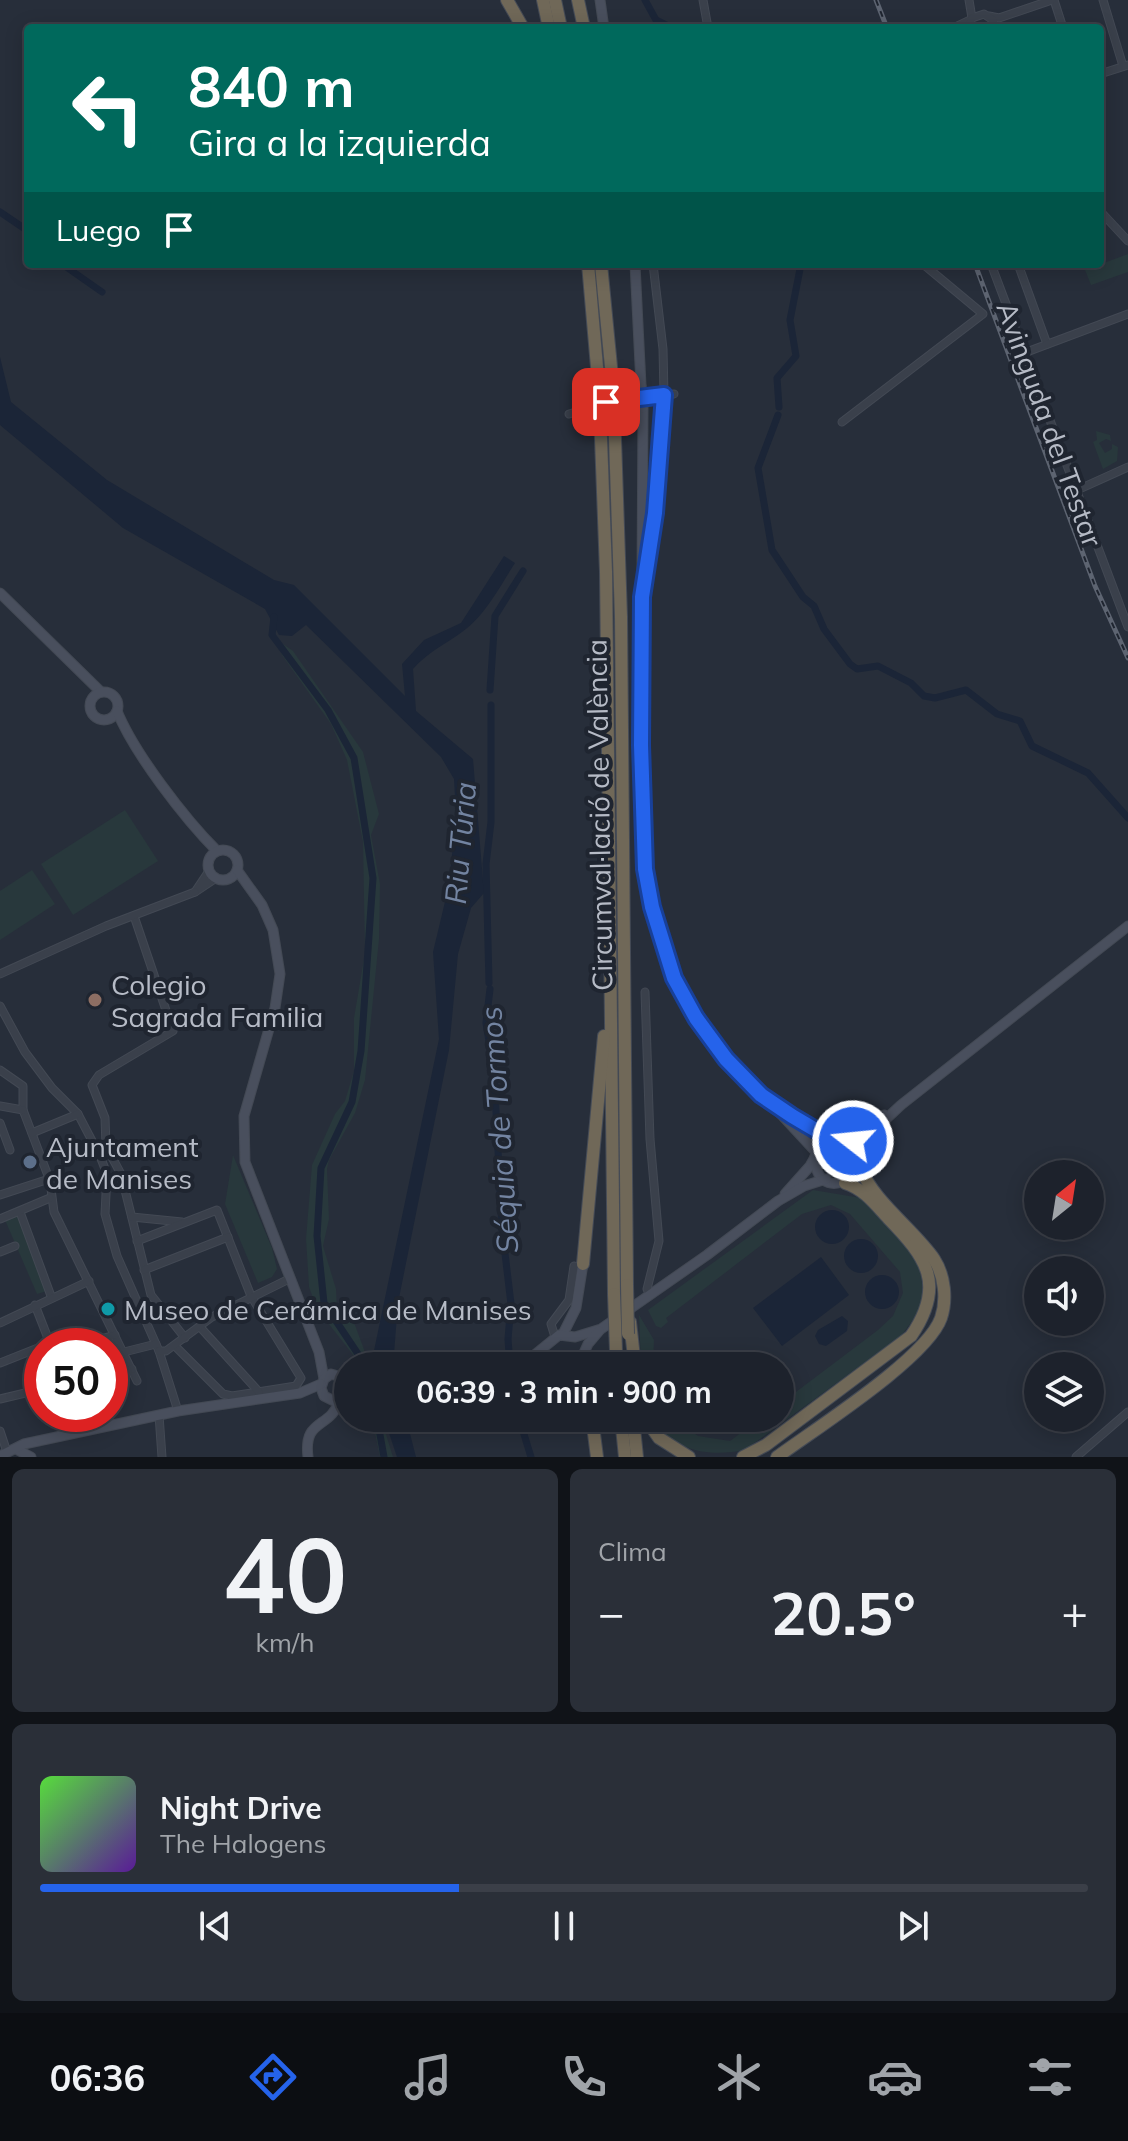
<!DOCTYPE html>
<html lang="es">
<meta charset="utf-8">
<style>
:root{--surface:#1d222c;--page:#2a2f38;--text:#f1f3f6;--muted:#a0a4a9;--line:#3b3f48;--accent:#2563eb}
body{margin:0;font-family:Mulish,sans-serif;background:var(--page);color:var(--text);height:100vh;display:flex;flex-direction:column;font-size:30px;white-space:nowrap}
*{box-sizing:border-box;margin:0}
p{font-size:26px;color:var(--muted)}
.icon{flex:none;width:44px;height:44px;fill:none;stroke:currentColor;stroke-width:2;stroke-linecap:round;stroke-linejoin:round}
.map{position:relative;height:1457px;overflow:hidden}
.drawer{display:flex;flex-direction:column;gap:12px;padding:12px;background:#101318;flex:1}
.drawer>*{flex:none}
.top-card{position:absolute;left:24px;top:24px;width:1080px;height:244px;border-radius:8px;box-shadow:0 4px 20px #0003,0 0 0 2px var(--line);background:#00695c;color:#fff;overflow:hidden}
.needle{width:52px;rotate:30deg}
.tools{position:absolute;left:1024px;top:1160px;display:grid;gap:16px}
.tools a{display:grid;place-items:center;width:80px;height:80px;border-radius:50%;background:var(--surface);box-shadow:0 4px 20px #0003,0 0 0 2px var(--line);font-size:40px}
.speed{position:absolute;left:24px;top:1328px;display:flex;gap:16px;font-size:40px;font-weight:700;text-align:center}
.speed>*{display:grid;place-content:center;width:104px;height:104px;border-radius:50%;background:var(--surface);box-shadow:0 4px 20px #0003,0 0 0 2px var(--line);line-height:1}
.speed .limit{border:12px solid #d22;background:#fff;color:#111}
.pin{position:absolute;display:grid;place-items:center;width:68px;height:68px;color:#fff;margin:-34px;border-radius:16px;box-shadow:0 4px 12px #0006}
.me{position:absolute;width:88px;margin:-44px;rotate:286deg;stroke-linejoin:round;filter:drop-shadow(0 0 6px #0008)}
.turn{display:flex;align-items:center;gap:28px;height:168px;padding:0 32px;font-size:36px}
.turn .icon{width:104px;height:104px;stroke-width:2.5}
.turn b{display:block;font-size:56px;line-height:68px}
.then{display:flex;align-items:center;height:76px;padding:0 32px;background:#0003;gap:16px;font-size:30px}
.big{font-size:60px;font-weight:700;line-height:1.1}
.drawer .widget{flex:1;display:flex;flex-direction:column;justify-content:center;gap:12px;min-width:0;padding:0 28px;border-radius:12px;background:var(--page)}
.drawer .dial{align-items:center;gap:0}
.dial b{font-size:104px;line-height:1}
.song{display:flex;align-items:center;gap:24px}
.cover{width:96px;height:96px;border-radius:12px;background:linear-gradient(135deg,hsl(110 70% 55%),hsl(270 70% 35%))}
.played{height:8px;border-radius:4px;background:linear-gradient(90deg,var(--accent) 40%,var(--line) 40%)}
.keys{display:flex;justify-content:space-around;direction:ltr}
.heat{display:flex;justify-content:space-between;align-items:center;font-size:44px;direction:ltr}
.drawer .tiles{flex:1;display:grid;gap:12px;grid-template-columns:1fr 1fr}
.widget:last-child{grid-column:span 2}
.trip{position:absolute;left:334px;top:1352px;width:460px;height:80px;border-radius:40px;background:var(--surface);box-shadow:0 4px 20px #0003,0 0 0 2px var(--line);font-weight:700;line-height:80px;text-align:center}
.menu{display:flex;height:128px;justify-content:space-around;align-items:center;background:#0c0e12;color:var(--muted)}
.menu .icon{width:56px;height:56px}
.menu .on{color:var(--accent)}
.menu b{font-size:36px;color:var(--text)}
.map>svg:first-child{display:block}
.green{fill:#28383c}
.water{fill:#1b2537}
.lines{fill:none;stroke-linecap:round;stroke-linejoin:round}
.canal{stroke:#1b2537;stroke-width:7}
.street-casing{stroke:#434954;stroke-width:9}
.secondary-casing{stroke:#434954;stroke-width:11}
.highway-casing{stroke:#454b56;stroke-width:14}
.street{stroke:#3a404b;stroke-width:7}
.secondary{stroke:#494f5d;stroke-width:9}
.highway{stroke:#706858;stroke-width:12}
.rail-casing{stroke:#5d6471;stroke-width:5}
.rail{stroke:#1f2530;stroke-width:2;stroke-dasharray:6;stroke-linecap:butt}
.secondary-bridge-casing{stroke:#434954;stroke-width:11;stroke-linecap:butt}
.highway-bridge-casing{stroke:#454b56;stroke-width:14;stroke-linecap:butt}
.secondary-bridge{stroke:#494f5d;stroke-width:9}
.highway-bridge{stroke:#706858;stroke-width:12}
.route-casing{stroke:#184099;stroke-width:20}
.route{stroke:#2563eb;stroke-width:14}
.education-dot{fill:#8d6e63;stroke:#1f2530;stroke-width:3}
.service-dot{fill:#5c6f8a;stroke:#1f2530;stroke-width:3}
.culture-dot{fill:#0f9aa8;stroke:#1f2530;stroke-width:3}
.labels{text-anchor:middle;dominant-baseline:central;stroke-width:8;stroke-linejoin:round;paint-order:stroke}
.street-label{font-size:28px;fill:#b6bbc6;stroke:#1f2530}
.poi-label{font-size:28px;fill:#b6bbc6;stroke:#1f2530;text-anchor:start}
.water-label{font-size:30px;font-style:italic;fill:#7384a1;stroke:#1f2530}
</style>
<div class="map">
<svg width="1128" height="1457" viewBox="0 0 1128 1457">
<rect width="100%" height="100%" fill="#272e3a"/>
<g class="green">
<path d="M1128 254V272L1091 285 1085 270Z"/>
<path d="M1096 431 1110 435 1111 441 1106 439 1099 443 1105 453 1112 449V444L1118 447 1117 461 1103 469 1093 442 1097 440Z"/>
<path d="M283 644 293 651 363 752 379 814 371 835 380 884 379 939 365 1080 355 1113 329 1160 327 1169 329 1219 323 1246 336 1289 337 1309 355 1325 370 1366H362L317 1309 309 1287 306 1239 312 1165 335 1114 345 1101 354 1071V1018L365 953 363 842 347 760 331 724 282 655 279 648Z"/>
<path d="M125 810 158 861 73 915 41 864Z"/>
<path d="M32 870 55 904 0 940V891Z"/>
<path d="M233 1155 272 1248 277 1269 272 1277 258 1283 225 1204Z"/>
<path d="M813 1190 861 1198 911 1253 920 1269 924 1298 919 1312 901 1336 745 1450C709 1457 673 1452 652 1418H672L698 1436 730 1441 761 1418H780V1404L878 1330 893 1316 903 1293 900 1272 850 1214 831 1205 802 1214 666 1318 668 1322 661 1328 656 1326 648 1310Z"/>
<path d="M19 1214 47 1291 37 1294 5 1220Z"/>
<path d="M639 1315 654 1340 653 1366H641Z"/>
<path d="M372 1418H381L393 1457H380Z"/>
</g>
<g class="water">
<path d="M0 357 11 402 107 480 274 580 294 585 405 696 402 664 424 640 461 623 504 556 515 563C500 586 485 616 462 632 444 645 428 652 413 669L416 711 473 759 484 893 471 908 458 954 449 1050 398 1303 393 1366 371 1365 439 1039 433 952 449 885 456 814 454 779 441 757 306 625 292 636 279 635 265 609 123 528 0 425Z"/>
<circle cx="832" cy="1227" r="17"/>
<circle cx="861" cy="1256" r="17"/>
<path d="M821 1257 849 1295 782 1346 753 1308Z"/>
<circle cx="882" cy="1292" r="17"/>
<path d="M842 1316 848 1321 847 1331 826 1346 819 1344 815 1336 818 1330Z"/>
<path d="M384 1418H406L416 1457H397Z"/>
</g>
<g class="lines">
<g class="canal">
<path d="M645 0 656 20 672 28"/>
<path d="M0 212 28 231"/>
<path d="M62 264 102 292"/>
<path d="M779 407 777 378 796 356 790 320 801 264"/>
<path d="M778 415 758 468 772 550 803 597 814 606 824 629 850 664 857 669 878 666 911 683 924 696 935 698 966 690 997 714 1020 721 1032 746 1088 773 1128 818"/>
<path d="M274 617 272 635 328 710 354 758 373 878 361 1051 352 1102 321 1168 317 1236 324 1303 366 1366"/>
<path d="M490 690 495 616 523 571"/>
<path d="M489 983 486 864 491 822V705"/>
<path d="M490 989 486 1023 494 1072 502 1228 511 1304 508 1339 510 1366"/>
<path d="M377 1418 384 1457"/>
<path d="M519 1418 531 1457"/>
</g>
<g class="street-casing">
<g id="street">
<path d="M703 0 708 28"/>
<path d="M969 0 972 18"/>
<path d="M1054 0 1063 28"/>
<path d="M1103 0 1123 66"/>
<path d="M989 16 999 18 1052 0"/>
<path d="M953 28 970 20"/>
<path d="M968 28 972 18 984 14 993 20 995 28"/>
<path d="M1100 74 1128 65"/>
<path d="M1100 211 1128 241"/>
<path d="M653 264 663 349 664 395"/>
<path d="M991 264 1128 627"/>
<path d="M1018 264 1047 344"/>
<path d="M1024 353 1128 314"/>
<path d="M569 414 621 399 674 394"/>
<path d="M842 422 983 314 923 264"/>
<path d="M1075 491 1128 467"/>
<path d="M209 871 195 892 216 878"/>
<path d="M134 916 173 1031 99 1075 92 1085 105 1118 106 1146 121 1174 151 1295 185 1338"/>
<path d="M0 974 106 926 195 892"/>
<path d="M645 992 650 1139 659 1241 647 1289 650 1295"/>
<path d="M0 1006 25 1052 52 1088 78 1114 100 1156 107 1174 105 1214 117 1256 159 1351 178 1411"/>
<path d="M0 1070 23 1086V1110L50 1181 54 1212 137 1381"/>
<path d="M0 1106 23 1110"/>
<path d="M0 1123 10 1150"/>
<path d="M32 1133 78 1114"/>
<path d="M0 1195 49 1179"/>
<path d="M20 1212 51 1296"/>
<path d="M132 1217 182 1222"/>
<path d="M0 1219 50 1198"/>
<path d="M137 1241 217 1210 251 1296 301 1378 296 1386 232 1396 223 1394 175 1346"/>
<path d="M0 1252 15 1246"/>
<path d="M144 1270 228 1237"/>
<path d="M35 1305 51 1346"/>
<path d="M0 1323 89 1281"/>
<path d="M200 1327 259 1392"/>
<path d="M555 1337 551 1324 569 1300 574 1266"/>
<path d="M75 1346 115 1335"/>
<path d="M159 1351H166L212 1317 289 1279"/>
<path d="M124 1352 156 1344"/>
<path d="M0 1363 43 1346"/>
<path d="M110 1374 132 1369"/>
<path d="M0 1399 42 1389"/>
<path d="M159 1415 162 1457"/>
<path d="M0 1431 7 1452"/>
<path d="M1076 1457 1128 1412"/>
</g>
</g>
<g class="secondary-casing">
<g id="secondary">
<path d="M600 0 604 28"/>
<path d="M635 264 641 385"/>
<path d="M643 408 641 745 645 869 652 907 674 978 707 1034 816 1152"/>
<path d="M647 574 664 395"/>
<path d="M0 593 101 692"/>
<circle cx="104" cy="706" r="14"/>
<path d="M117 711C134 753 185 819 217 851"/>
<circle cx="223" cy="865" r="15"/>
<path d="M237 870 262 905 273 930 280 974 275 1008 244 1116 245 1162 319 1352 324 1379"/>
<path d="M781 1109 834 1136"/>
<path d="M861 1151 869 1135 901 1105 1128 926"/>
<path d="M815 1156C816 1221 904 1152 842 1136"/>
<path d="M785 1194 810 1166 824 1141 861 1130 884 1115"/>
<path d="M563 1334 576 1308 583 1264"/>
<path d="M527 1361 559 1335 575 1337 601 1329 707 1255 778 1201 804 1186 826 1179"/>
<path d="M490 1366 527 1361 550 1364"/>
<path d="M578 1366 588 1344 599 1331"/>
<path d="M348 1379 331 1374 324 1379 321 1388 324 1396 334 1401 348 1392"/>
<path d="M16 1449 31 1457"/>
<path d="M0 1456 24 1444 178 1411 300 1393 321 1384"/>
<path d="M308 1457C303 1417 331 1430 340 1399"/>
</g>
</g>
<g class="highway-casing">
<g id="highway">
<path d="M507 0 523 28"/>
<path d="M543 0 549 28"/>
<path d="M555 0 561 28"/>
<path d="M578 0 584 28"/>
<path d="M588 264 599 390"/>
<path d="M601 264 613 387"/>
<path d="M614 409 621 617 627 1285"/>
<path d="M600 412 606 572 614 1294"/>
<path d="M583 1264 604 1036"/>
<path d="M630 1322 635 1366"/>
<path d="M616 1351 617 1366"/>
<path d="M592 1418 597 1457"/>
<path d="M621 1418 625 1457"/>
<path d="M633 1418 637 1457"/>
<path d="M645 1418 659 1438 689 1457"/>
<path d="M743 1457 766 1445 911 1336C946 1285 927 1258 888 1218 875 1204 864 1189 845 1183"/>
<path d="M777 1457C815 1429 927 1358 941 1318 947 1300 945 1276 934 1259 915 1231 871 1199 861 1168"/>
</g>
</g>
<use href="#street" class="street"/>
<use href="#secondary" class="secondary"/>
<use href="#highway" class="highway"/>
<g class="rail-casing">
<g id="rail">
<path d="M876 0 887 28"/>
<path d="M975 264 1095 586 1128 658"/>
</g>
</g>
<use href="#rail" class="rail"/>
<g class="secondary-bridge-casing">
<path id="secondary-bridge" d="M641 385 643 408"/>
</g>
<g class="highway-bridge-casing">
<g id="highway-bridge">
<path d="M613 387 614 409"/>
<path d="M599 390 600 412"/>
<path d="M627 1285 628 1334"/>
<path d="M614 1294 616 1351"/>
</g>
</g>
<use href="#secondary-bridge" class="secondary-bridge"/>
<use href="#highway-bridge" class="highway-bridge"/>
</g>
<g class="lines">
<g class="route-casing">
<path id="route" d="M606 402 664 395 655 513 642 597 641 745 645 869 652 907 674 978 696 1018 726 1059 761 1095 792 1116 814 1129 853 1141"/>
</g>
<use href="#route" class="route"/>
</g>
<circle class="education-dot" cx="95" cy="1000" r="8"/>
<circle class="service-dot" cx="30" cy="1162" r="8"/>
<circle class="culture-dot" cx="108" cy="1309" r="8"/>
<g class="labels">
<g class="street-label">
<text transform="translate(1050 424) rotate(70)">Avinguda del Testar</text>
<text transform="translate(599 815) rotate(-91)">Circumval·lació de València</text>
</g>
<g class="poi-label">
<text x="111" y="984">Colegio<tspan x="111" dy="32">Sagrada Familia</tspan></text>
<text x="46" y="1146">Ajuntament<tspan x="46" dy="32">de Manises</tspan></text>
<text x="124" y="1309">Museo de Cerámica de Manises</text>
</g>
<g class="water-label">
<text transform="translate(460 843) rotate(-85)">Riu Túria</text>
<text transform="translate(499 1130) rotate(-94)">Séquia de Tormos</text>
</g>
</g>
</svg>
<div class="tools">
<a><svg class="needle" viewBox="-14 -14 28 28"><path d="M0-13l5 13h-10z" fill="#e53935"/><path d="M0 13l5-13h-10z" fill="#a0a4a9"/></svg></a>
<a><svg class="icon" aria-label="sound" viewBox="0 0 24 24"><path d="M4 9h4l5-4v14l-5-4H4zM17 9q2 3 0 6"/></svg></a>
<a><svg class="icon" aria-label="layers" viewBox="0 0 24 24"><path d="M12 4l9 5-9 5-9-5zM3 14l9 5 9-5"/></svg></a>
</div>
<div class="speed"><div class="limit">50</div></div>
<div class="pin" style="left:606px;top:402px;background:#d93025"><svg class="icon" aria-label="arrive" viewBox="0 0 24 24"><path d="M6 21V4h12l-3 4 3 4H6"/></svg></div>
<svg class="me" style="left:853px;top:1141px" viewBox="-20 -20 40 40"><circle r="17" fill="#2563eb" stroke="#fff" stroke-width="3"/><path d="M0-11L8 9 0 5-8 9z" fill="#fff"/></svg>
<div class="trip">06:39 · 3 min · 900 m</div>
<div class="top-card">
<div class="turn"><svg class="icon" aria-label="left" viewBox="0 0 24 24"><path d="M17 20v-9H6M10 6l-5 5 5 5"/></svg><div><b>840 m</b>Gira a la izquierda</div></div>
<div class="then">Luego<svg class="icon" aria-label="arrive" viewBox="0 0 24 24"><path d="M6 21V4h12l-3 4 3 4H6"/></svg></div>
</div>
</div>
<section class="drawer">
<div class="tiles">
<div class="widget dial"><b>40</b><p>km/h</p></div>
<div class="widget"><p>Clima</p>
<div class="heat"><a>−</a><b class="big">20.5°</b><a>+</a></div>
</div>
<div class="widget">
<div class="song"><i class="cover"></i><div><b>Night Drive</b><p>The Halogens</p></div></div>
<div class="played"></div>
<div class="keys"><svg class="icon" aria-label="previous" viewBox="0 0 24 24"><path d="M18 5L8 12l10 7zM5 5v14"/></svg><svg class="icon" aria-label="pause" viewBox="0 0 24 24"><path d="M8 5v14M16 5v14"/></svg><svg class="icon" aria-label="next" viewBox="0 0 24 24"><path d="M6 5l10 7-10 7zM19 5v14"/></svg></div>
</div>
</div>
</section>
<nav class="menu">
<b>06:36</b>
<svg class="icon on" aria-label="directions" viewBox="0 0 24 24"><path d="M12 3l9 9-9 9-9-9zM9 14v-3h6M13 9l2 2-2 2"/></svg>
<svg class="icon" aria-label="music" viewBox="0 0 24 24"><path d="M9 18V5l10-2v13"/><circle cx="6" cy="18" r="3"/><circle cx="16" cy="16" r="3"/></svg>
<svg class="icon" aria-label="phone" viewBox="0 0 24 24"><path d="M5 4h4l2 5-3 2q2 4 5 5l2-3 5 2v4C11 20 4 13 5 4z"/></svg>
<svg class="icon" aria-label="climate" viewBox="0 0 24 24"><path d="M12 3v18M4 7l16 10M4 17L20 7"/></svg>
<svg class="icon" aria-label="car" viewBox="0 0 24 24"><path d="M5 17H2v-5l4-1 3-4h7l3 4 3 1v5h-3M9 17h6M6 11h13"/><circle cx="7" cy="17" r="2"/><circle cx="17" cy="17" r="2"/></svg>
<svg class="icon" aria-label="filters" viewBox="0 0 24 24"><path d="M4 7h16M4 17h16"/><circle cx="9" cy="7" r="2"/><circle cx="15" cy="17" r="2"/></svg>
</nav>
